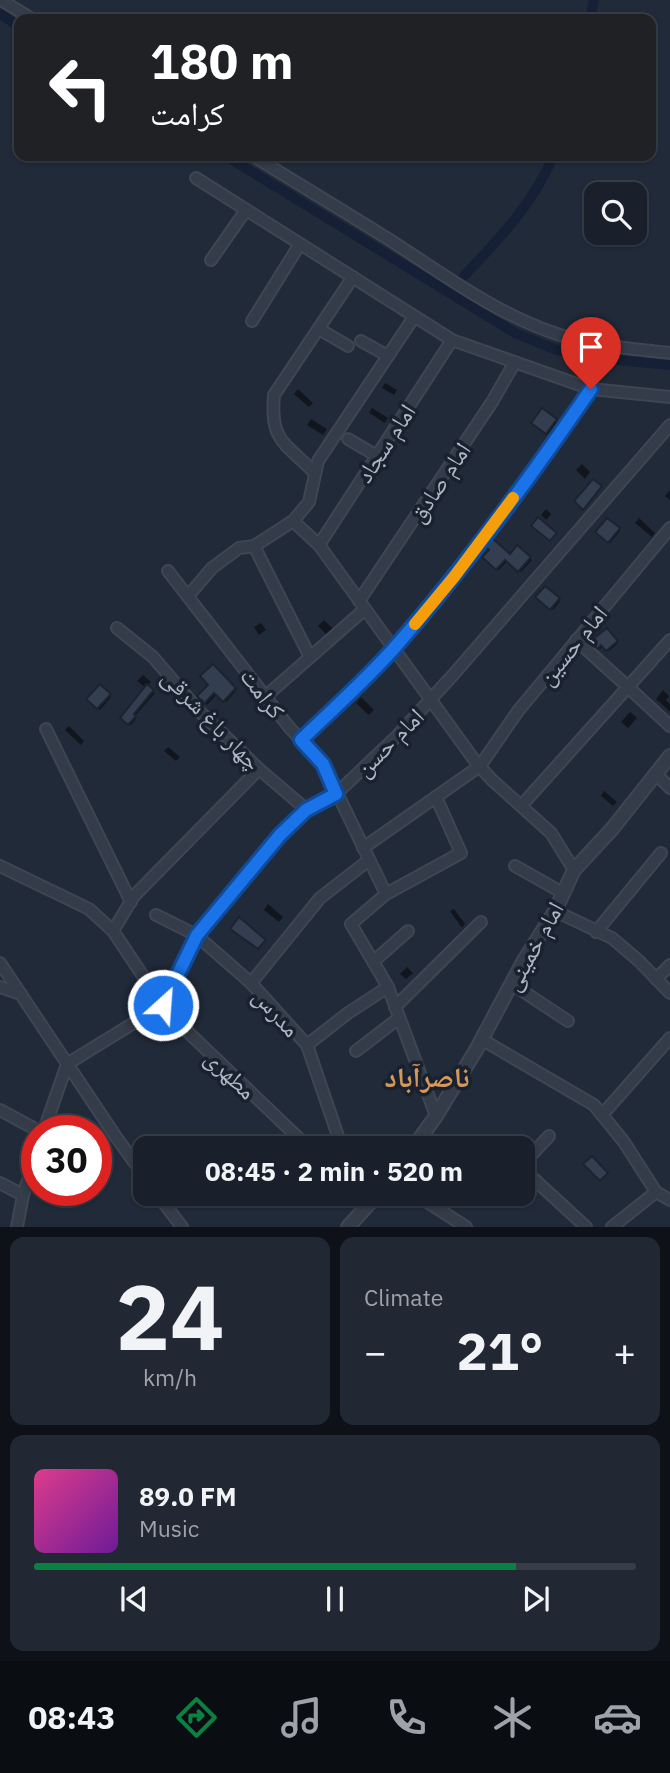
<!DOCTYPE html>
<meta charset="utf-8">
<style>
:root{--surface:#19202b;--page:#222833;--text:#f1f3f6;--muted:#9fa3a9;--line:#373e47;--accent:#0b8043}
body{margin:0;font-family:"IBM Plex Sans","Noto Naskh Arabic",sans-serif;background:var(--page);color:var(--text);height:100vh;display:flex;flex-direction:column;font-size:26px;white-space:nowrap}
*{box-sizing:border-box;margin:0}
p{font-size:23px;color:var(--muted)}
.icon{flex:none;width:38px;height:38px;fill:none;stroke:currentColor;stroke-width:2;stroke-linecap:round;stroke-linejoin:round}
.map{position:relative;height:1227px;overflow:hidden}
.panel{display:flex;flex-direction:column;gap:10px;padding:10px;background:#0e1218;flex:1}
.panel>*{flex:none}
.top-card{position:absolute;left:14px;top:14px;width:642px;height:147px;border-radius:14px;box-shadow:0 2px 5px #0004,0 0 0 2px var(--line);background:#202124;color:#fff;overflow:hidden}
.controls{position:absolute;left:584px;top:182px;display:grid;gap:14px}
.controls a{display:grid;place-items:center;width:63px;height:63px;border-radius:14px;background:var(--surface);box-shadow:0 2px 5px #0004,0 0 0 2px var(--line);font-size:35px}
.speed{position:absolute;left:21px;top:1115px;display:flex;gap:14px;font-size:35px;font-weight:700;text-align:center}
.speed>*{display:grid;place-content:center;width:91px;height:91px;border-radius:50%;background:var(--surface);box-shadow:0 2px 5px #0004,0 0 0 2px var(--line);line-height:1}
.speed .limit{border:10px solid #d22;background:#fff;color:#111}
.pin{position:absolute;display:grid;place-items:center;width:60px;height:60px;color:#fff;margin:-72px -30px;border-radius:50% 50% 50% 0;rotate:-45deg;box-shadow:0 0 7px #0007}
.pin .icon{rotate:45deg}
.me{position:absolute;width:77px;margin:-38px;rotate:26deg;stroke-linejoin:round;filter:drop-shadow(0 0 5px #0008)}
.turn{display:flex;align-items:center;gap:24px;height:147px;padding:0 21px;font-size:32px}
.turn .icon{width:91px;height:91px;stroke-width:2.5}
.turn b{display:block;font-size:49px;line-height:60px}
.big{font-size:52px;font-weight:700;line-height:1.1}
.panel .widget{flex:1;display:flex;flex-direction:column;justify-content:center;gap:10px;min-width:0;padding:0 24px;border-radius:14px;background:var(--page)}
.panel .dial{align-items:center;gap:0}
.dial b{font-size:91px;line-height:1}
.song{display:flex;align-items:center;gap:21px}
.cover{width:84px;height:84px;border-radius:10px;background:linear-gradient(135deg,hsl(330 70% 55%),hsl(280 70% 35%))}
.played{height:7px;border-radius:4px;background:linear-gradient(90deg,var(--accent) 80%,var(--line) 80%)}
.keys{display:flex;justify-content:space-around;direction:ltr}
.heat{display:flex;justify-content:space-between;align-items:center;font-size:38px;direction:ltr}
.panel .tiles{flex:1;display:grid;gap:10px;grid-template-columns:1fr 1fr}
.widget:last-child{grid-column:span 2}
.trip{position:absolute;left:133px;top:1136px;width:402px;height:70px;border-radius:14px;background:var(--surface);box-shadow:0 2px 5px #0004,0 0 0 2px var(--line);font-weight:700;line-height:70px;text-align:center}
.dock{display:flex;height:112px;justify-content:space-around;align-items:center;background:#0a0d11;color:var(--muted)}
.dock .icon{width:49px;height:49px}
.dock .current{color:var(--accent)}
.dock b{font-size:32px;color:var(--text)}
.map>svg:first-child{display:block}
.shadow{fill:#0007}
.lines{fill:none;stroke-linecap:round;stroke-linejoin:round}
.canal{stroke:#152036;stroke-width:10}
.building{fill:#333e50;stroke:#1c2330;stroke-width:2}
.minor-casing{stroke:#3e4553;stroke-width:14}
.tertiary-casing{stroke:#3e4553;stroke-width:16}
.minor{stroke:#343c49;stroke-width:10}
.tertiary{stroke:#343c49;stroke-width:12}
.route-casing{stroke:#114b97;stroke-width:18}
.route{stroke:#1a73e8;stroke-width:12}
.slow{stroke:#f59e0b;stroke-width:12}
.labels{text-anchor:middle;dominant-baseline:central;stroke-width:7;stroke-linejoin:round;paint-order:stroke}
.street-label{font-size:24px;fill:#afb7c6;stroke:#1a212e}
.quarter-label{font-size:28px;font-weight:bold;fill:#d4975c;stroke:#1a212e}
</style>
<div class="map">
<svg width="670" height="1227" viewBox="0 0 670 1227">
<rect width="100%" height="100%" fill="#212a39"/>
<g class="shadow">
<path d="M385 383 397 390 394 395 382 388Z"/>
<path d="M298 389 313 403 309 407 294 394Z"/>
<path d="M372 408 388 418 385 423 369 413Z"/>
<path d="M542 410 557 422 548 434 533 423Z"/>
<path d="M311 419 327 429 323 435 307 425Z"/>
<path d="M582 464 590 472 585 479 576 470Z"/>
<path d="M669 491 670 492V500L665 496Z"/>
<path d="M546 509 551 514 546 520 541 515Z"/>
<path d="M639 518 655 533 652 537 635 523Z"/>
<path d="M607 520 620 531 610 543 597 532Z"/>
<path d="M517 548 532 560 521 572 508 560 499 570 485 557 510 556Z"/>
<path d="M545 588 560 601 553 610 537 597Z"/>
<path d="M324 620 333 629 327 635 318 626Z"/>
<path d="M261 623 266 630 259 635 254 627Z"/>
<path d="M606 630 618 643 609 651 604 645 600 649 590 640 593 642Z"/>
<path d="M213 667 236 691 226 702 217 694 207 705 199 696 211 685Z"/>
<path d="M143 675 151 682 147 687 155 693 134 717 136 719 131 725 122 718 146 688 137 681Z"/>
<path d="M100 687 111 697 100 710 89 699Z"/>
<path d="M663 690 669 696 666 700 670 704V712L656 699Z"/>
<path d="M361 697 374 710 369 715 356 703Z"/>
<path d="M630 712 637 718 628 728 621 722Z"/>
<path d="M69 726 84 741 81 745 65 730Z"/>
<path d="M168 747 180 757 176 761 164 751Z"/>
<path d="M604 791 617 802 613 806 601 796Z"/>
<path d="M268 904 283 917 279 922 264 910Z"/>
<path d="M454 909 465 924 462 928 450 911Z"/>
<path d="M407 967 413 973 406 979 400 974Z"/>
</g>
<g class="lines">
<g class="canal">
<path d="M0 14 19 26"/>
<path d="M590 19 594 0"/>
<path d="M226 156 515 333 557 350 597 358 670 365"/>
<path d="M464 276C498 240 535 202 553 156"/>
</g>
</g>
<g class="building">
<path d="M542 408 557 419 546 434 531 423Z"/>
<path d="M593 479 602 486 583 510 574 501Z"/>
<path d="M538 517 557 533 550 541 531 526Z"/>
<path d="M607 518 620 528 608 543 595 532Z"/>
<path d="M492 538 510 554 517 545 531 557 518 572 505 560 496 570 482 557 489 550 486 547Z"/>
<path d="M545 586 560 598 550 610 535 597Z"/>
<path d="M607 628 618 641 606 651 601 645 598 649 588 640 591 637 593 639Z"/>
<path d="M213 664 236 688 223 702 214 693 204 704 197 696 208 685 200 676Z"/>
<path d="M100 684 111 694 97 709 86 699Z"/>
<path d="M147 684 154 690 134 714 136 716 128 725 120 718Z"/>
<path d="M239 917 266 940 258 949 230 929Z"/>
<path d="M592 1156 608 1173 600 1181 583 1164Z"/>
</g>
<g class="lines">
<g class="minor-casing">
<g id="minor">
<path d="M1 0 32 19"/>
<path d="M253 156C300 185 347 213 393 242 447 277 498 315 560 335 595 346 633 349 670 353"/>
<path d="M196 178 452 340 591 389 670 397"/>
<path d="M211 260 246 210"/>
<path d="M414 317 318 461 309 502 293 521 319 545 475 761 491 779 551 833 574 870"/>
<path d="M252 321 300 244"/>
<path d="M319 329 348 346"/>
<path d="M361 341 388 356"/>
<path d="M348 439 377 456"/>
<path d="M314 472C284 442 270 441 274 395L353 277"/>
<path d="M319 545 452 340"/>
<path d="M254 546 310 657"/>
<path d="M168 571 289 727 323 764 386 894"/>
<path d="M188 596 212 568 239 548 254 546 293 521"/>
<path d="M359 601 492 402 515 362"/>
<path d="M117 628 153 657 200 712 259 769 307 810"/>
<path d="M670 640 628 687 670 726"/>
<path d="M266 696 365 609"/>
<path d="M46 729 131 902"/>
<path d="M301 740 394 648 454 577 591 389"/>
<path d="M656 774 670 788"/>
<path d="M521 806 628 687 576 640"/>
<path d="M363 848 480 766 518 711 670 528"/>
<path d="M0 866 89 909 113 931 167 1012 309 1148"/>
<path d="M515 866 563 893"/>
<path d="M555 911 612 938 639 961 670 993"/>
<path d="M156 915 196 935 251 983 307 1045 338 1136 329 1148"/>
<path d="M113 931 134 896 259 769"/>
<path d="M596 932 661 853"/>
<path d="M374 961 408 931"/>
<path d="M0 963 116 1137 145 1177"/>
<path d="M656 979 670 965"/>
<path d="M251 983 320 898 369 860"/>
<path d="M512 984 568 1021"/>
<path d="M0 987 21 994"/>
<path d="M395 1007 481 922"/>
<path d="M481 1039 594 1105 624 1142 656 1192 670 1200"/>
<path d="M307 1045 348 1013 388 987"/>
<path d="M356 1051 399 1018"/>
<path d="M0 1110 37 1130"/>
<path d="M602 1115 670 1038"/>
<path d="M436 1116 388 987 351 924 386 894 461 853 436 797"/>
<path d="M44 1130 67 1064 163 1005 196 935 280 835 307 810 336 794 397 736 453 675 670 425"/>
<path d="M549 1136 524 1163 523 1169 586 1227"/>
<path d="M0 1183 23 1195"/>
<path d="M157 1194 182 1227"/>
<path d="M358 1194 369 1203"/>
<path d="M415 1194 466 1227"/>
<path d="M17 1227 23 1195 37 1154"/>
<path d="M612 1227 656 1192"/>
</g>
</g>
<g class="tertiary-casing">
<g id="tertiary">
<path d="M413 1148 436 1116 476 1050 523 962 555 911 574 870 612 829 670 756"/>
<path d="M348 1227 378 1194"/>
</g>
</g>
<use href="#minor" class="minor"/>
<use href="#tertiary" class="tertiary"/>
</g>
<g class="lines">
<g class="route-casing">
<path id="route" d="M163 1005 197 935 280 835 306 810 336 794 323 764 301 740C333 709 367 679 396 646 467 565 530 478 591 389"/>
</g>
<use href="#route" class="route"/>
<path class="slow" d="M415 624 454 577 513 498"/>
</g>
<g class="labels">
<g class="street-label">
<text transform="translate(385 443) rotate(-57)">امام سجاد</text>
<text transform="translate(439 482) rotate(-56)">امام صادق</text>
<text transform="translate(572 645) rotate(-51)">امام حسین</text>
<text transform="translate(263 693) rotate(53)">کرامت</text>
<text transform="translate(212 719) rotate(46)">چهار باغ شرقی</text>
<text transform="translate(389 742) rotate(-45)">امام حسن</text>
<text transform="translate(533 946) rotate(-61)">امام خمینی</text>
<text transform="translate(277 1012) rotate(48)">مدرس</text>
<text transform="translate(231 1074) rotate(44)">مطهری</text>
</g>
<g class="quarter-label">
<text x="427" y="1076">ناصرآباد</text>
</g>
</g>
</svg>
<div class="controls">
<a><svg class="icon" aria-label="search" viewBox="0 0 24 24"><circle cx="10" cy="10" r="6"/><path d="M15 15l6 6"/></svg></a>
</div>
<div class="speed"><div class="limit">30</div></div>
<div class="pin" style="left:591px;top:389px;background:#d93025"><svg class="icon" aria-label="arrive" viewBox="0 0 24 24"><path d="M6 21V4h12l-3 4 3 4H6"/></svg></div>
<svg class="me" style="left:163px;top:1005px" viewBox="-20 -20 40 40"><circle r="17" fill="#1a73e8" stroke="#fff" stroke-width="3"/><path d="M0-11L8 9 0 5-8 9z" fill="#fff"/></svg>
<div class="trip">08:45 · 2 min · 520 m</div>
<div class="top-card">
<div class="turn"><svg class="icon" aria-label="left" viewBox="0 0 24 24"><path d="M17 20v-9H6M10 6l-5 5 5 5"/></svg><div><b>180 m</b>کرامت</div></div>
</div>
</div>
<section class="panel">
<div class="tiles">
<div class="widget dial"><b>24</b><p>km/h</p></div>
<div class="widget"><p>Climate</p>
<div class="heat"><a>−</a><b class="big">21°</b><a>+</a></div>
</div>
<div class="widget">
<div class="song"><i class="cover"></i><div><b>89.0 FM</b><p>Music</p></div></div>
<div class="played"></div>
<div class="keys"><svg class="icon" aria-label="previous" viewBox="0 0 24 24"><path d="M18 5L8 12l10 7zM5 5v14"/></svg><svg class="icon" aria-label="pause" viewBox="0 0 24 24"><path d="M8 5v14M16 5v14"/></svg><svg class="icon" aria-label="next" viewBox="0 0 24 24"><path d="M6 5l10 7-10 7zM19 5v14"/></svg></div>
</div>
</div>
</section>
<nav class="dock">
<b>08:43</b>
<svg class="icon current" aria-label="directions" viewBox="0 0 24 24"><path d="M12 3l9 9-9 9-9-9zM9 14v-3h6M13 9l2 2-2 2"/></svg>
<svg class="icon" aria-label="music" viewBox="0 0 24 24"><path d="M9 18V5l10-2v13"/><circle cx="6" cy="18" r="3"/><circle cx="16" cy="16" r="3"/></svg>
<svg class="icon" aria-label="phone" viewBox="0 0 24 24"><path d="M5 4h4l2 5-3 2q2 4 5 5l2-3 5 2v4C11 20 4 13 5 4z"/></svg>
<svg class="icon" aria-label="climate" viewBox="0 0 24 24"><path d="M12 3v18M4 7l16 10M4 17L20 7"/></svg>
<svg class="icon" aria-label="car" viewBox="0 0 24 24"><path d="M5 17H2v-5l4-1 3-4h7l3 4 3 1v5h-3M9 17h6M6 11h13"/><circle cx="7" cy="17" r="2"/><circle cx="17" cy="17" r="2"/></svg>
</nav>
